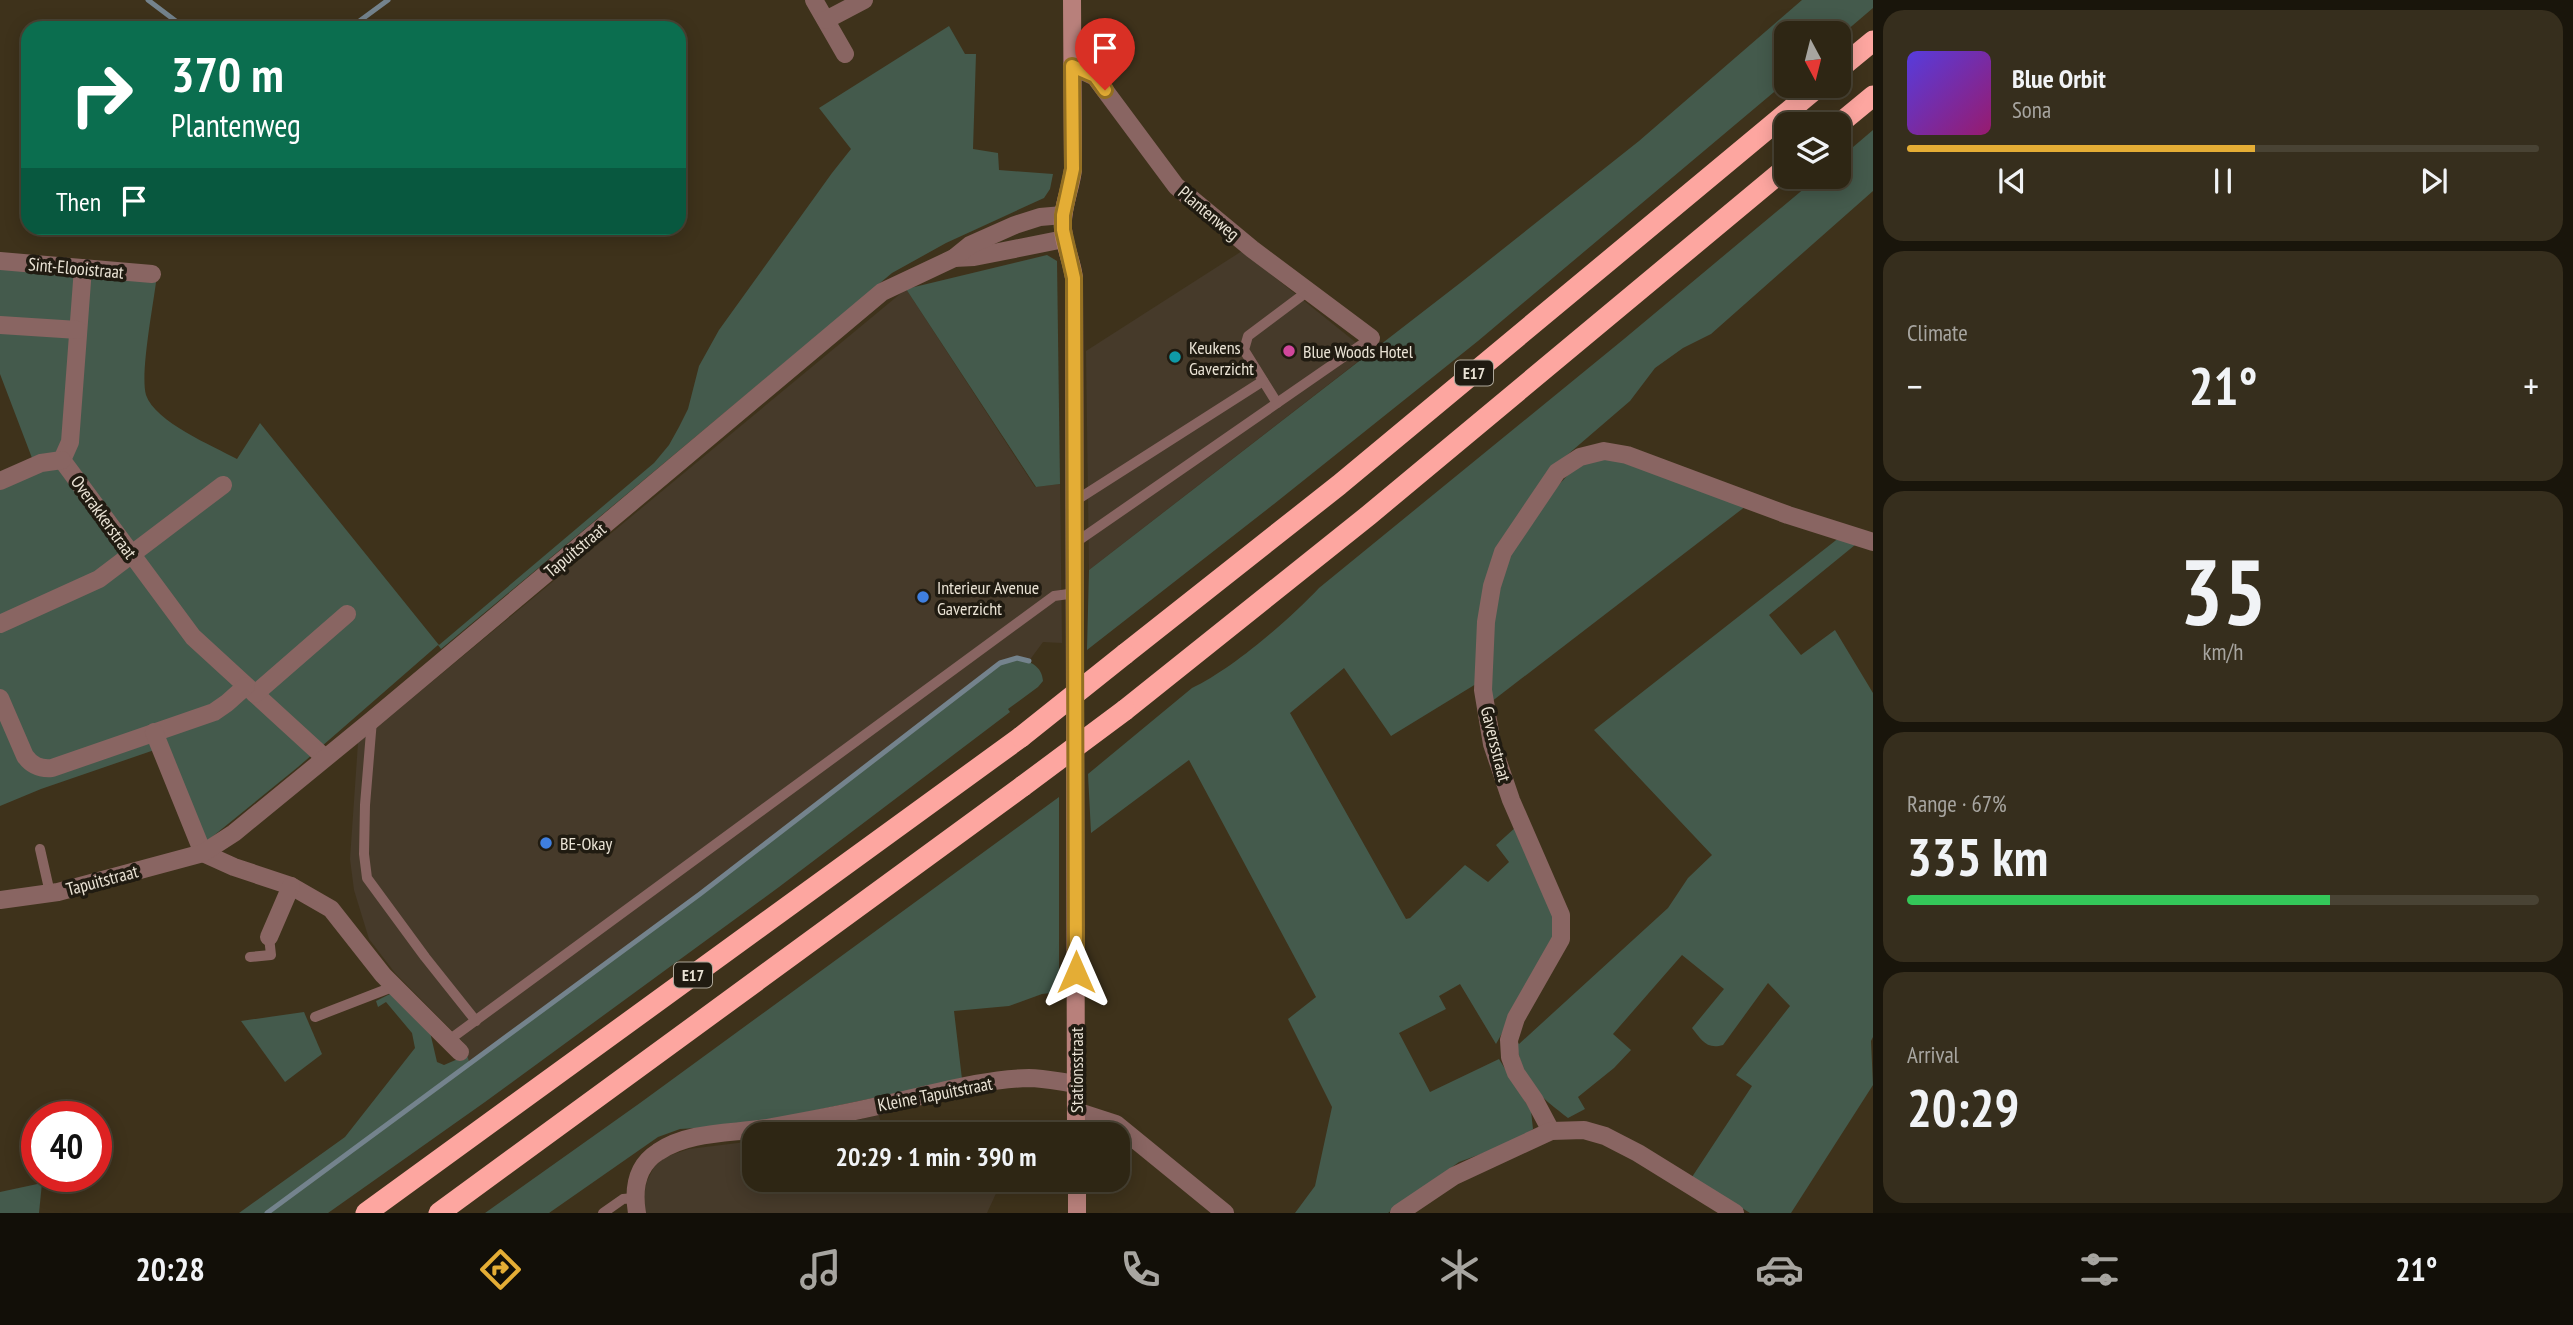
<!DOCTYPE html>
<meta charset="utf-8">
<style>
:root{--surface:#2e2614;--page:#362e1d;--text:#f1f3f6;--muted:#a7a5a0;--line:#494334;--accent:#e4ad35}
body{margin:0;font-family:"PT Sans Narrow",sans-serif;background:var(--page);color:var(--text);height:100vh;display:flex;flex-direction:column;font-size:26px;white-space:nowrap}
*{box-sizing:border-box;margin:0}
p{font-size:23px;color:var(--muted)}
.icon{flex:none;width:38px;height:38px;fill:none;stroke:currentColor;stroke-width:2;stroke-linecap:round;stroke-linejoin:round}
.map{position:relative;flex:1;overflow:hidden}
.drawer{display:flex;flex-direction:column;gap:10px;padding:10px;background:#19150b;width:700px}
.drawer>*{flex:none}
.guide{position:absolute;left:21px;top:21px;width:665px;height:214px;border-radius:21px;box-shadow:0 4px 18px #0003,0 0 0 2px var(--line);background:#0b6e4f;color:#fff;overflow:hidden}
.needle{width:46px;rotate:173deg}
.tools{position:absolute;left:1774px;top:21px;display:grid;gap:14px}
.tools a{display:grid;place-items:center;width:77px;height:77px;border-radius:14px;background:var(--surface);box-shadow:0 4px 18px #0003,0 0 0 2px var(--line);font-size:35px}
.speed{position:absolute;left:21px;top:1101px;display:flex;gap:14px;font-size:35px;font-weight:700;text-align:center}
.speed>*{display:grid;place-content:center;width:91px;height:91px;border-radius:50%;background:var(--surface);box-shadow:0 4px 18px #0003,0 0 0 2px var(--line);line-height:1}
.speed .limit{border:10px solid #d22;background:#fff;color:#111}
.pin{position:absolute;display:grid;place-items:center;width:60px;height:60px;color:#fff;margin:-72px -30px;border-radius:50% 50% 50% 0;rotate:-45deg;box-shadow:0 0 7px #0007}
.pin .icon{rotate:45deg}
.me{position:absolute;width:77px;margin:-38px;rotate:0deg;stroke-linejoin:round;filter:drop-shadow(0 0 5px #0008)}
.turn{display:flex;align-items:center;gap:24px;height:147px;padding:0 35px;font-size:32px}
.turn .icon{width:91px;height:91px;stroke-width:2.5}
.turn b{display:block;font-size:49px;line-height:60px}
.then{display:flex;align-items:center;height:66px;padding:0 35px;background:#0003;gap:14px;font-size:26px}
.big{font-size:52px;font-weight:800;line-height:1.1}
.drawer .widget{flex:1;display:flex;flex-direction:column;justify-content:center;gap:10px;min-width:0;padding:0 24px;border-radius:21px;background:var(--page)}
.drawer .dial{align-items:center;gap:0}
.dial b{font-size:91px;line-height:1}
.song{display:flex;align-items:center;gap:21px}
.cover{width:84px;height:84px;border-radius:10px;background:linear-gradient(135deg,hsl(250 70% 55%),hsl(320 70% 35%))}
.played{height:7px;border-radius:4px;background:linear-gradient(90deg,var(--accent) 55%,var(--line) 55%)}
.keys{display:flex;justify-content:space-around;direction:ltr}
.heat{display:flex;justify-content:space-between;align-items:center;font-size:38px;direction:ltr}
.charge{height:10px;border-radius:5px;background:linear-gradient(90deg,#34c759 67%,var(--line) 0)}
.trip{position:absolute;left:742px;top:1122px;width:388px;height:70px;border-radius:21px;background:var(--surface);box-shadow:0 4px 18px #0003,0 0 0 2px var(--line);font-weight:800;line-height:70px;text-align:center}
.tab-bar{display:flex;height:112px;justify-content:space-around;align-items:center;background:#120f08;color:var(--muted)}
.tab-bar .icon{width:49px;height:49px}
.tab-bar .active{color:var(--accent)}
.tab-bar b{font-size:32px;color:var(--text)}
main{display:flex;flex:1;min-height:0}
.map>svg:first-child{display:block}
.industrial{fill:#463a2a}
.green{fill:#445a4c}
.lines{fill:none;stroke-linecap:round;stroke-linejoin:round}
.stream{stroke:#74838d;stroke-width:5}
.lane{stroke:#896562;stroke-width:10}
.street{stroke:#896562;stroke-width:18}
.secondary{stroke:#b8807b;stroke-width:18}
.highway{stroke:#fda6a0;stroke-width:21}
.highway-bridge{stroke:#fda6a0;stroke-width:21}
.route-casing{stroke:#947022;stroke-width:18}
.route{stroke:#e4ad35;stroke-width:12}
.hotel-dot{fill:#d1479c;stroke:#201b11;stroke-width:2.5}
.culture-dot{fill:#0f9aa8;stroke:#201b11;stroke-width:2.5}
.shop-dot{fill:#3f7fe0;stroke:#201b11;stroke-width:2.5}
.labels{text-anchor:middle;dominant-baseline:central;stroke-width:7;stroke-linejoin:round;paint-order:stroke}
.shield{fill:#201b11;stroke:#ada79a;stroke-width:2}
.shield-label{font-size:16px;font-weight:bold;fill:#eae3d5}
.street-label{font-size:18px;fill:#eae3d5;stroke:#201b11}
.poi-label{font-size:18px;fill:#eae3d5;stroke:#201b11;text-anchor:start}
</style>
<main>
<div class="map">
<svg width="1873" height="1213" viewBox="0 0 1873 1213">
<rect width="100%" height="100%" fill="#3e321b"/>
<g class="industrial">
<path d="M1242 251 1369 353 1089 570 1086 351Z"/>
<path d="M906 289 1035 487 1060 484 1062 643 1043 642 1029 661 1017 658 925 722 700 894 470 1064 463 1042 395 973 369 939 354 890 350 859 358 743Z"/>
<path d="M879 1115 883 1134H792L813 1130Z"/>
<path d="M754 1141V1180H899L906 1192 961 1180H998L999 1187 987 1213H646L644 1195 647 1181 654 1167 665 1157 689 1149Z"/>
</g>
<g class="green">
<path d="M1802 0H1873V8L1839 37V33H1787V81L1478 341 1274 504 1087 650 1089 570 1464 280 1639 141Z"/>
<path d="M949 26 965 54H976L973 149 998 153 999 170 1053 174 1050 189 1044 198 946 243 892 273 441 649 438 645 298 767 207 841 166 746 41 789 0 806V473L32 458 0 374V266L135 276 156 282C153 307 140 374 146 395 155 422 213 446 237 459L260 423 439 645 654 463 669 445 679 427 688 409 699 366 719 330 832 173 851 149 819 108Z"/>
<path d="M1873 130V191L1711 334 1683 348 1655 368 1630 401 1545 474 1546 481 1506 536 1476 684 1391 736 1344 668 1290 713 1406 919 1410 918 1465 865 1488 882 1509 862 1496 845 1516 827 1554 909V940L1496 1044 1460 984 1439 996 1446 1009 1399 1033 1430 1092 1499 1059 1531 1111 1533 1129 1514 1142 1459 1162 1388 1213H1295L1315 1186 1332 1107 1288 1019 1316 997 1189 760 1091 833 1088 774 1192 688C1231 670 1289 620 1319 588L1624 339 1818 177H1839V159Z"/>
<path d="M1047 255 1057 261 1060 484 1036 487 906 289Z"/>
<path d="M1593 459H1613L1746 506 1491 702 1489 651 1503 566 1542 503 1577 465Z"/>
<path d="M1840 537 1855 545 1769 615 1801 655 1835 630 1873 693V1037L1871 1041 1873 1085 1791 1213H1750L1692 1177 1752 1086 1736 1075 1790 1006 1768 983 1723 1045C1706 1050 1701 1039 1692 1028L1724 989 1682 955 1613 1034 1631 1050 1614 1068 1578 1097 1585 1109 1568 1118C1532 1090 1525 1084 1515 1039L1519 1044 1668 908 1688 878 1712 855 1594 730Z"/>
<path d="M1017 658C1030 661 1042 666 1043 681L1038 687 1008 709 1010 712 779 887 485 1102 328 1213H239L345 1137 415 1048 412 1033 386 1002 378 1007 376 1001 392 993 430 1032 437 1062 444 1065 467 1055 470 1064 700 894 1000 663Z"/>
<path d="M1059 797V992L1042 994 1009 1006 954 1011 962 1079 747 1125 680 1129 658 1137 549 1213H485L640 1103Z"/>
<path d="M304 1012 322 1054 285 1082 241 1021Z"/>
<path d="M42 1183 39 1213H0V1192Z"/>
</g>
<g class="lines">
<g class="stream">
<path d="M148 0 185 28"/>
<path d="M350 28 388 0"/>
<path d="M267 1213 700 894 1000 663 1017 658 1029 661"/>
</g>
<g class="lane">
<path d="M1277 403 1244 350 1248 336 1308 291"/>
<path d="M1075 501 1263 381"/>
<path d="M1075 543 1371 338"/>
<path d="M372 720 365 805 364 854 367 878 425 957 476 1021"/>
<path d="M40 849 50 893"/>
<path d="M250 957 271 955 269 937"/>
<path d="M315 1017 395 986"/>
<path d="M449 1040 1054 596 1076 593"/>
<path d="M603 1213 623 1199 634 1198"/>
</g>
<g class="street">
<path d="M814 0 845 54"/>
<path d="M826 20 864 0"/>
<path d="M1072 66 1095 77 1176 186 1252 249 1371 338"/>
<path d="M954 258 974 257 1064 239"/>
<path d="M0 261 152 274"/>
<path d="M83 268 70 442 62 460 193 637 325 758"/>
<path d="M0 325 78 330"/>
<path d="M0 481 41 463 62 460"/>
<path d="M0 624 99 579 223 485"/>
<path d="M255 694 347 614"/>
<path d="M0 698 25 756C32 766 40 769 52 768L214 712 227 703 246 686"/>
<path d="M154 732 203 853 234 867 291 886 331 909 383 975 460 1052"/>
<path d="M0 900 58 892 203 853 234 833 372 720 882 292 954 258 970 245 1015 225 1040 217 1063 215"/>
<path d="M269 937 291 886"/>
<path d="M1076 1111 1116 1124 1225 1213"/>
<path d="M1551 1131 1534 1099 1516 1073 1510 1057 1509 1040 1516 1018 1561 939V915L1511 800 1492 744 1483 690 1486 622 1492 586 1503 552 1557 472 1580 457 1604 451 1627 455 1788 515 1873 542"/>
<path d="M637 1213C633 1189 636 1166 658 1152 690 1130 735 1134 772 1127 817 1119 863 1110 908 1099 947 1090 988 1079 1029 1078 1044 1078 1061 1082 1076 1084"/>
<path d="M1399 1213 1454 1176 1551 1131 1584 1130 1605 1136 1638 1153 1735 1213"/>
</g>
<g class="secondary">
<path d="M1072 0 1073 169C1071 189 1061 209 1063 229 1064 245 1072 261 1074 278L1076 1134"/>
<path d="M1077 1180V1213"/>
</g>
<g class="highway">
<path d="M1839 69 1873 41"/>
<path d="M1839 124 1873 96"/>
<path d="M1125 654 1339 485 1819 86"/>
<path d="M1125 710 1369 515 1787 167"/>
<path d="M366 1213 1021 737"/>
<path d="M439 1213 1023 786"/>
</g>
<g class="highway-bridge">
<path d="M1021 737 1125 654"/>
<path d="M1023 786 1125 710"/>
</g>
</g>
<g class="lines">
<g class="route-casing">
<path id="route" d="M1076 972 1074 278 1063 230V215L1073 169 1072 66 1095 76 1105 90"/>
</g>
<use href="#route" class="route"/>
</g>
<circle class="hotel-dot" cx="1289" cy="351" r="7"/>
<circle class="culture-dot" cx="1175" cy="357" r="7"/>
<g class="shop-dot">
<circle cx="923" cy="597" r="7"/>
<circle cx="546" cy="843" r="7"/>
</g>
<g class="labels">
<g class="shield">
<rect x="1455" y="360.5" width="38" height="25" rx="5"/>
<rect x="674" y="962.5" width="38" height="25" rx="5"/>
</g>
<g class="shield-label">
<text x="1474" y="373">E17</text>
<text x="693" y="975">E17</text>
</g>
<g class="street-label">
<text transform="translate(1209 213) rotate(40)">Plantenweg</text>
<text transform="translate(76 268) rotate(5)">Sint-Elooistraat</text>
<text transform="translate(104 517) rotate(54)">Overakkerstraat</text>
<text transform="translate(575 550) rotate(-40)">Tapuitstraat</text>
<text transform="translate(1496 744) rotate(76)">Gaversstraat</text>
<text transform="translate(102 880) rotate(-15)">Tapuitstraat</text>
<text transform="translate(1076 1070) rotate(-90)">Stationsstraat</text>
<text transform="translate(935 1094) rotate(-11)">Kleine Tapuitstraat</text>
</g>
<g class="poi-label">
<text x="1189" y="347">Keukens<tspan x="1189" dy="21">Gaverzicht</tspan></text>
<text x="1303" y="351">Blue Woods Hotel</text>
<text x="937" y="587">Interieur Avenue<tspan x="937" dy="21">Gaverzicht</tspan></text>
<text x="560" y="843">BE-Okay</text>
</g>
</g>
</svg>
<div class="tools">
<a><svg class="needle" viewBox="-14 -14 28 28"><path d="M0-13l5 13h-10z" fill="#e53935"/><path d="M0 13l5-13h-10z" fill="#a7a5a0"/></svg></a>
<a><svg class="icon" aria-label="layers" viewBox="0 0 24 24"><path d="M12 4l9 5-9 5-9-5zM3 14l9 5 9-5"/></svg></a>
</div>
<div class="speed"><div class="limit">40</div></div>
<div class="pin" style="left:1105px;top:90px;background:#d93025"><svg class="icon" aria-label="arrive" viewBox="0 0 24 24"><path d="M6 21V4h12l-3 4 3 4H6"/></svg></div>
<svg class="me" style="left:1076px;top:972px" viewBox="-20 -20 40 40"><path d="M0-17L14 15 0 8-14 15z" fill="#e4ad35" stroke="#fff" stroke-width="4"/></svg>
<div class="trip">20:29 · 1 min · 390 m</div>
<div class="guide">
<div class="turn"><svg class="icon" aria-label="right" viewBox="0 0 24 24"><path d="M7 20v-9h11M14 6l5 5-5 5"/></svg><div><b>370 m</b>Plantenweg</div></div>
<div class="then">Then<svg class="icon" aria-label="arrive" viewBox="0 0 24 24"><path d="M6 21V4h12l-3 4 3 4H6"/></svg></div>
</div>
</div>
<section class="drawer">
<div class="widget">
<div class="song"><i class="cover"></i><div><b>Blue Orbit</b><p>Sona</p></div></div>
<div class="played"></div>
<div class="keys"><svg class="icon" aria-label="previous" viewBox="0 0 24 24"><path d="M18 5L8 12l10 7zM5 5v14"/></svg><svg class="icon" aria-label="pause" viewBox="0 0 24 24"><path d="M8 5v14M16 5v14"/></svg><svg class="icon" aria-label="next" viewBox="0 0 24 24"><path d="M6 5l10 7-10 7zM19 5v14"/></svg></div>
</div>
<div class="widget"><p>Climate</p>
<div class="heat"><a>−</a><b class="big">21°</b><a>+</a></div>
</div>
<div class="widget dial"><b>35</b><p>km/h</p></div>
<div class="widget"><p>Range · 67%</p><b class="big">335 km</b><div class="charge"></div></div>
<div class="widget"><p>Arrival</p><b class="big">20:29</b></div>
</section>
</main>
<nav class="tab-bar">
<b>20:28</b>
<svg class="icon active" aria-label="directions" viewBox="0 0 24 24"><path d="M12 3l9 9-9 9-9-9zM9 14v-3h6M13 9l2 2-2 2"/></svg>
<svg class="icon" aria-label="music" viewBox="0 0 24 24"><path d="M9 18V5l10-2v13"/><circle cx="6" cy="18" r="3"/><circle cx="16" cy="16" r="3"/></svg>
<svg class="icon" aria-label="phone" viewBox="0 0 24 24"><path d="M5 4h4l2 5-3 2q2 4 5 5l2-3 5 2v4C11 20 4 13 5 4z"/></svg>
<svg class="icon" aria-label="climate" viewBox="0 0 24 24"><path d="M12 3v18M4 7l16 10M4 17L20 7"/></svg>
<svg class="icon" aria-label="car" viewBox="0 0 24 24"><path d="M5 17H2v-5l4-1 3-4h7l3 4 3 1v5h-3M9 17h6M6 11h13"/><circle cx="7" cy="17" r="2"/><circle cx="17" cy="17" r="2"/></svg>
<svg class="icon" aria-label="filters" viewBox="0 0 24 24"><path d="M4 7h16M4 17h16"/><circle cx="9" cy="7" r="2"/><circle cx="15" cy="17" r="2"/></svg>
<b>21°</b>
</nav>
